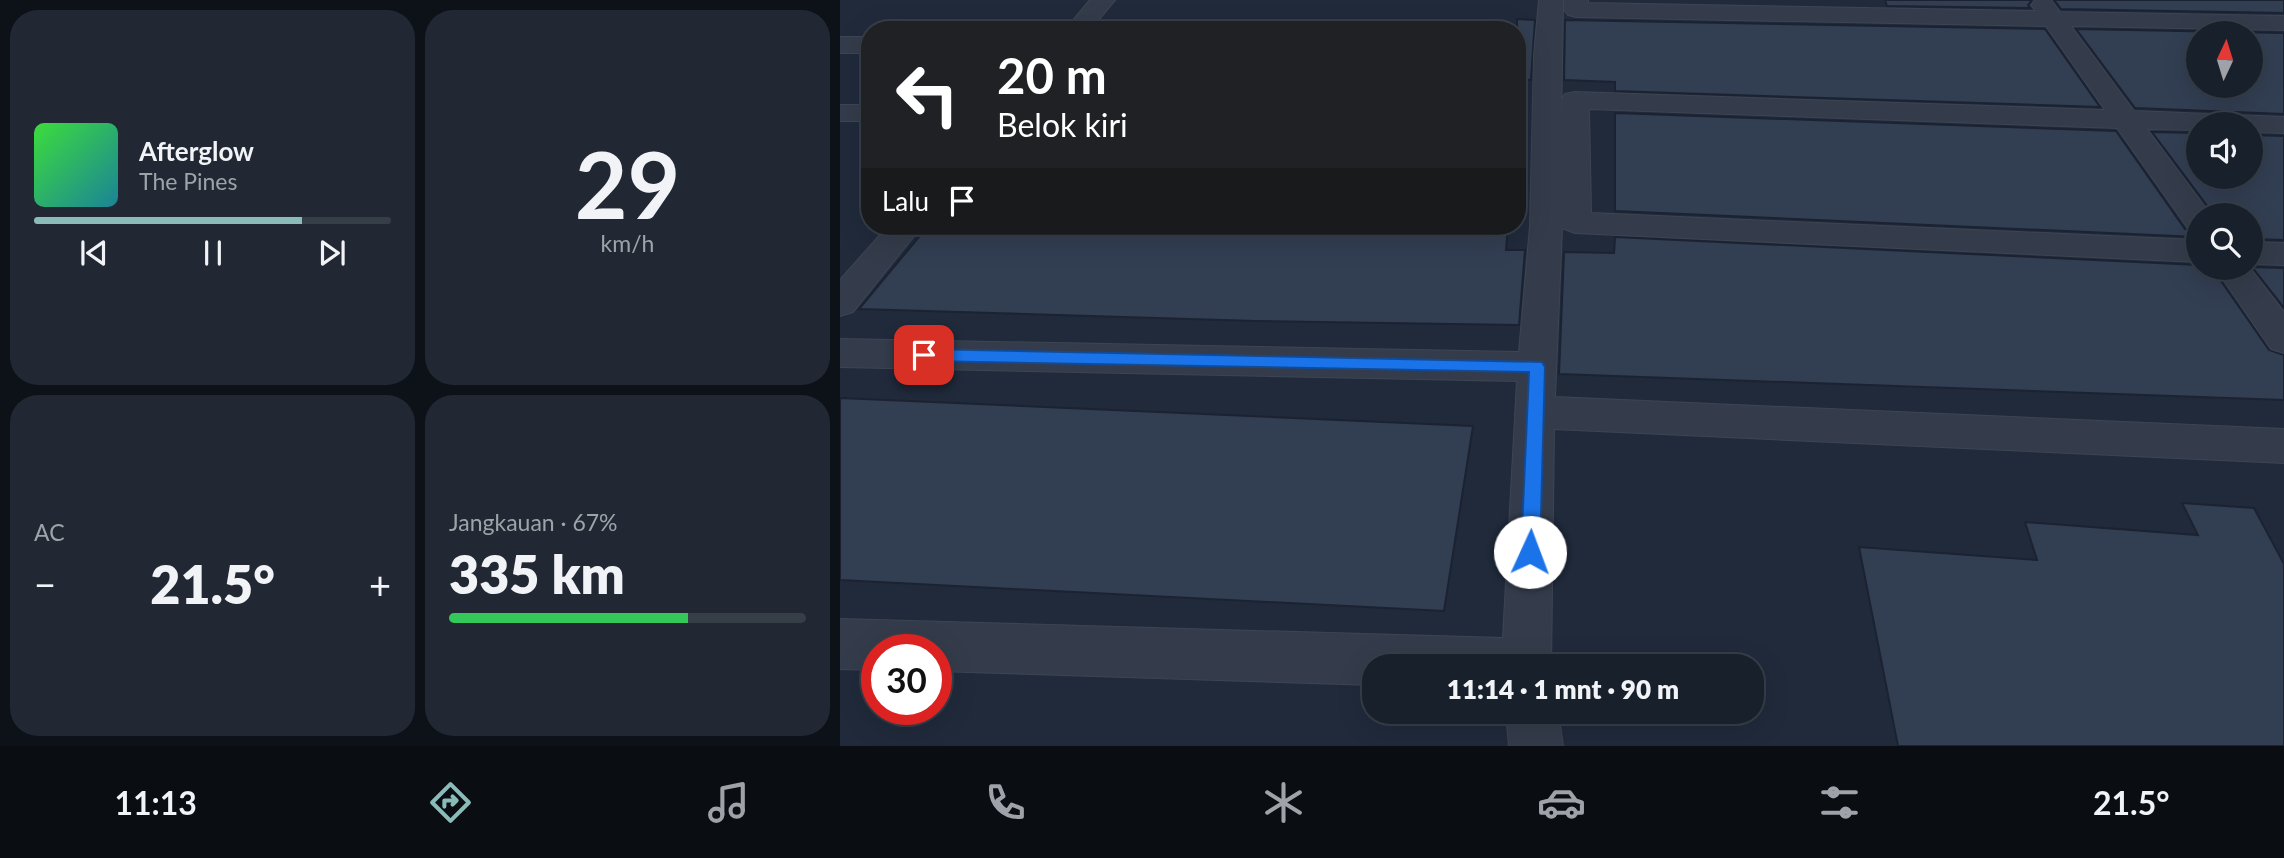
<!DOCTYPE html>
<html lang="id">
<meta charset="utf-8">
<style>
:root{--surface:#18202c;--page:#212834;--text:#f1f3f6;--muted:#9fa3a9;--line:#363e48;--accent:#8bbbb9}
body{margin:0;font-family:Lato,sans-serif;background:var(--page);color:var(--text);height:100vh;display:flex;flex-direction:column;font-size:26px;white-space:nowrap}
*{box-sizing:border-box;margin:0}
p{font-size:23px;color:var(--muted)}
.icon{flex:none;width:38px;height:38px;fill:none;stroke:currentColor;stroke-width:2;stroke-linecap:round;stroke-linejoin:round}
.map{position:relative;flex:1;overflow:hidden}
.side{display:flex;flex-direction:column;gap:10px;padding:10px;background:#0d1218;width:840px}
.side>*{flex:none}
.guide{position:absolute;left:21px;top:21px;width:665px;height:214px;border-radius:28px;box-shadow:0 7px 28px #0002,0 0 0 2px var(--line);background:#202124;color:#fff;overflow:hidden}
.needle{width:46px;rotate:4deg}
.buttons{position:absolute;left:1346px;top:21px;display:grid;gap:14px}
.buttons a{display:grid;place-items:center;width:77px;height:77px;border-radius:50%;background:var(--surface);box-shadow:0 7px 28px #0002,0 0 0 2px var(--line);font-size:35px}
.speed{position:absolute;left:21px;top:634px;display:flex;gap:14px;font-size:35px;font-weight:700;text-align:center}
.speed>*{display:grid;place-content:center;width:91px;height:91px;border-radius:50%;background:var(--surface);box-shadow:0 7px 28px #0002,0 0 0 2px var(--line);line-height:1}
.speed .limit{border:10px solid #d22;background:#fff;color:#111}
.pin{position:absolute;display:grid;place-items:center;width:60px;height:60px;color:#fff;margin:-30px;border-radius:14px;box-shadow:0 4px 10px #0006}
.me{position:absolute;width:77px;margin:-38px;rotate:2deg;stroke-linejoin:round;filter:drop-shadow(0 0 5px #0008)}
.turn{display:flex;align-items:center;gap:24px;height:147px;padding:0 21px;font-size:32px}
.turn .icon{width:91px;height:91px;stroke-width:2.5}
.turn b{display:block;font-size:49px;line-height:60px}
.then{display:flex;align-items:center;height:66px;padding:0 21px;background:#0003;gap:14px;font-size:26px}
.big{font-size:52px;font-weight:800;line-height:1.1}
.side .card{flex:1;display:flex;flex-direction:column;justify-content:center;gap:10px;min-width:0;padding:0 24px;border-radius:28px;background:var(--page)}
.side .dial{align-items:center;gap:0}
.dial b{font-size:91px;line-height:1}
.song{display:flex;align-items:center;gap:21px}
.cover{width:84px;height:84px;border-radius:10px;background:linear-gradient(135deg,hsl(120 70% 55%),hsl(190 70% 35%))}
.played{height:7px;border-radius:4px;background:linear-gradient(90deg,var(--accent) 75%,var(--line) 75%)}
.keys{display:flex;justify-content:space-around;direction:ltr}
.heat{display:flex;justify-content:space-between;align-items:center;font-size:38px;direction:ltr}
.charge{height:10px;border-radius:5px;background:linear-gradient(90deg,#34c759 67%,var(--line) 0)}
.side .tiles{flex:1;display:grid;gap:10px;grid-template-columns:repeat(2,1fr)}
.trip{position:absolute;left:522px;top:654px;width:402px;height:70px;border-radius:28px;background:var(--surface);box-shadow:0 7px 28px #0002,0 0 0 2px var(--line);font-weight:800;line-height:70px;text-align:center}
.tab-bar{display:flex;height:112px;justify-content:space-around;align-items:center;background:#0a0d12;color:var(--muted)}
.tab-bar .icon{width:49px;height:49px}
.tab-bar .selected{color:var(--accent)}
.tab-bar b{font-size:32px;color:var(--text)}
main{display:flex;flex:1;min-height:0}
.map>svg:first-child{display:block}
.building{fill:#323e52;stroke:#1b2332;stroke-width:2;fill-rule:evenodd}
.lines{fill:none;stroke-linecap:round;stroke-linejoin:round}
.street-casing{stroke:#3d4554;stroke-width:2}
.street{fill:#343c4b;fill-rule:evenodd}
.route{fill:#1a73e8;stroke:#114b97;stroke-width:2}
</style>
<main>
<section class="side">
<div class="tiles">
<div class="card">
<div class="song"><i class="cover"></i><div><b>Afterglow</b><p>The Pines</p></div></div>
<div class="played"></div>
<div class="keys"><svg class="icon" aria-label="previous" viewBox="0 0 24 24"><path d="M18 5L8 12l10 7zM5 5v14"/></svg><svg class="icon" aria-label="pause" viewBox="0 0 24 24"><path d="M8 5v14M16 5v14"/></svg><svg class="icon" aria-label="next" viewBox="0 0 24 24"><path d="M6 5l10 7-10 7zM19 5v14"/></svg></div>
</div>
<div class="card dial"><b>29</b><p>km/h</p></div>
<div class="card"><p>AC</p>
<div class="heat"><a>−</a><b class="big">21.5°</b><a>+</a></div>
</div>
<div class="card"><p>Jangkauan · 67%</p><b class="big">335 km</b><div class="charge"></div></div>
</div>
</section>
<div class="map">
<svg width="1444" height="746" viewBox="0 0 1444 746">
<rect width="100%" height="100%" fill="#202a3b"/>
<g class="building">
<path d="M1045 0H1192L1188 5 1190 8 1047 6Z"/>
<path d="M1214 0H1444V13L1221 9Z"/>
<path d="M677 19 695 20 691 80 677 79Z"/>
<path d="M725 20 1205 29 1260 107 775 91V82L724 80Z"/>
<path d="M1236 29 1444 33V114L1295 108ZM1358 33H1410V86H1358Z"/>
<path d="M775 113 1276 131 1345 229 1358 232V237L775 211Z"/>
<path d="M1312 132 1358 133V177H1410V135L1444 136V240L1410 239V215H1374Z"/>
<path d="M88 226H668L666 250H685L679 325 416 321 19 309Z"/>
<path d="M775 237 1358 265V268H1372L1429 350 1444 355V400L719 374 724 252 774 253Z"/>
<path d="M1412 267 1444 268V308Z"/>
<path d="M0 398 633 426 604 611 0 580Z"/>
<path d="M1342 503 1414 508 1444 564V746H1058L1019 547 1197 560 1185 522 1358 535Z"/>
</g>
<g class="lines">
<g class="street-casing">
<g id="street">
<path d="M250 0H275L250 30H225Z"/>
<path d="M699 0H723L721 128V100L725 94 735 92 1265 110 1206 26 736 17 728 15 724 10V0H748V3L1196 11 1191 5 1195 0H1211L1220 12 1444 16V30L1231 26 1294 111 1444 117V133L1410 132V124H1358V130L1307 129 1371 215H1358V230L1347 227 1277 128 749 109 751 213 1358 240V262L735 233 722 228 715 397 1444 429V463L714 429 711 667H534V685L96 671V649H37V670L0 669V619L663 638 677 381 0 367V339L679 352 690 226 694 55Z"/>
<rect x="0" y="37" width="30" height="16"/>
<rect x="0" y="105" width="30" height="16"/>
<path d="M48 226H82L13 312 0 316V280Z"/>
<path d="M1410 242 1444 243V265L1410 264Z"/>
<path d="M1375 268H1410L1444 312V353L1431 349Z"/>
<path d="M666 712H718L723 746H669Z"/>
</g>
</g>
<use href="#street" class="street"/>
</g>
<path class="route" d="M84 349 702 362 705 367 700 552 697 558 690 561 684 558 681 552 689 372 84 361 76 355Z"/>
</svg>
<div class="buttons">
<a><svg class="needle" viewBox="-14 -14 28 28"><path d="M0-13l5 13h-10z" fill="#e53935"/><path d="M0 13l5-13h-10z" fill="#9fa3a9"/></svg></a>
<a><svg class="icon" aria-label="sound" viewBox="0 0 24 24"><path d="M4 9h4l5-4v14l-5-4H4zM17 9q2 3 0 6"/></svg></a>
<a><svg class="icon" aria-label="search" viewBox="0 0 24 24"><circle cx="10" cy="10" r="6"/><path d="M15 15l6 6"/></svg></a>
</div>
<div class="speed"><div class="limit">30</div></div>
<div class="pin" style="left:84px;top:355px;background:#d93025"><svg class="icon" aria-label="arrive" viewBox="0 0 24 24"><path d="M6 21V4h12l-3 4 3 4H6"/></svg></div>
<svg class="me" style="left:690px;top:552px" viewBox="-20 -20 40 40"><circle r="19" fill="#fff"/><path d="M0-13L10 11 0 6-10 11z" fill="#1a73e8"/></svg>
<div class="trip">11:14 · 1 mnt · 90 m</div>
<div class="guide">
<div class="turn"><svg class="icon" aria-label="left" viewBox="0 0 24 24"><path d="M17 20v-9H6M10 6l-5 5 5 5"/></svg><div><b>20 m</b>Belok kiri</div></div>
<div class="then">Lalu<svg class="icon" aria-label="arrive" viewBox="0 0 24 24"><path d="M6 21V4h12l-3 4 3 4H6"/></svg></div>
</div>
</div>
</main>
<nav class="tab-bar">
<b>11:13</b>
<svg class="icon selected" aria-label="directions" viewBox="0 0 24 24"><path d="M12 3l9 9-9 9-9-9zM9 14v-3h6M13 9l2 2-2 2"/></svg>
<svg class="icon" aria-label="music" viewBox="0 0 24 24"><path d="M9 18V5l10-2v13"/><circle cx="6" cy="18" r="3"/><circle cx="16" cy="16" r="3"/></svg>
<svg class="icon" aria-label="phone" viewBox="0 0 24 24"><path d="M5 4h4l2 5-3 2q2 4 5 5l2-3 5 2v4C11 20 4 13 5 4z"/></svg>
<svg class="icon" aria-label="climate" viewBox="0 0 24 24"><path d="M12 3v18M4 7l16 10M4 17L20 7"/></svg>
<svg class="icon" aria-label="car" viewBox="0 0 24 24"><path d="M5 17H2v-5l4-1 3-4h7l3 4 3 1v5h-3M9 17h6M6 11h13"/><circle cx="7" cy="17" r="2"/><circle cx="17" cy="17" r="2"/></svg>
<svg class="icon" aria-label="filters" viewBox="0 0 24 24"><path d="M4 7h16M4 17h16"/><circle cx="9" cy="7" r="2"/><circle cx="15" cy="17" r="2"/></svg>
<b>21.5°</b>
</nav>
